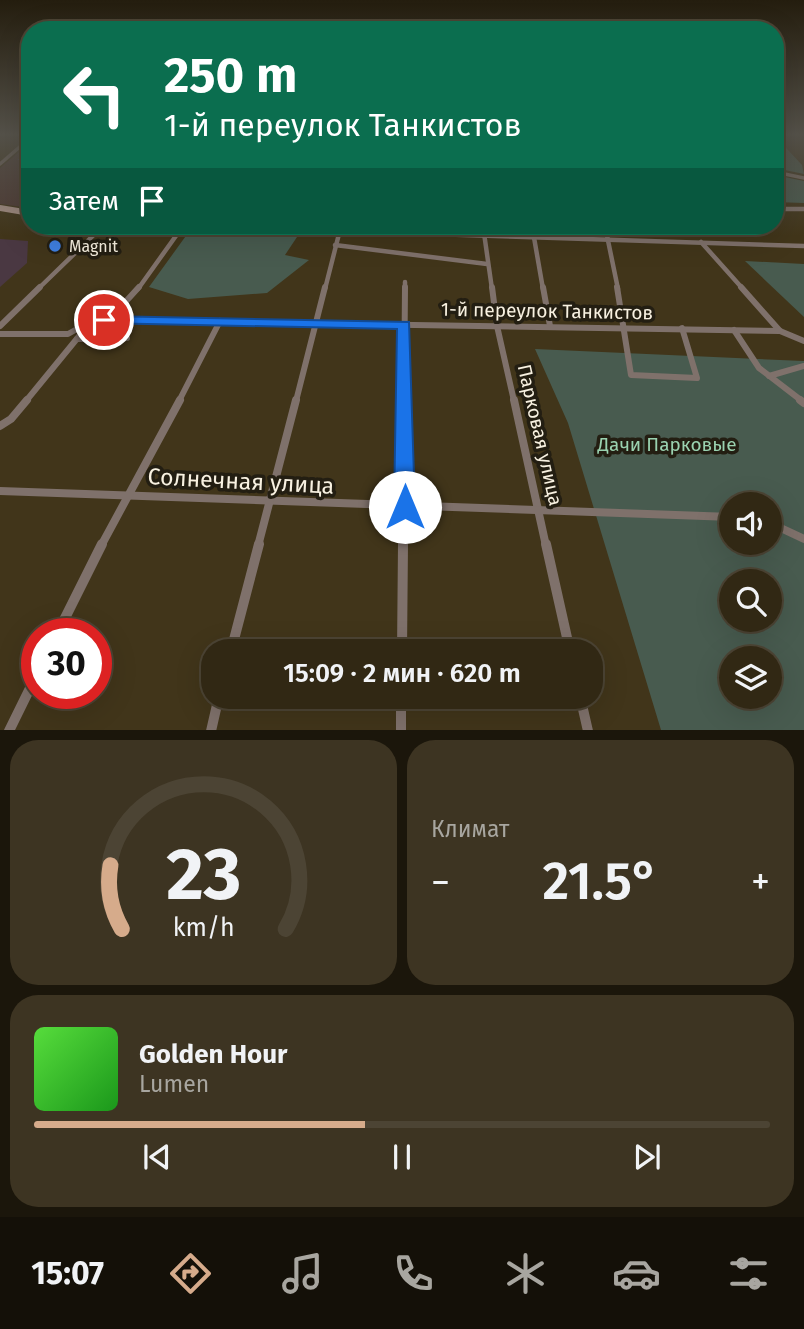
<!DOCTYPE html>
<html lang="ru">
<meta charset="utf-8">
<style>
:root{--surface:#312814;--page:#3d3422;--text:#f1f3f6;--muted:#a8a6a0;--line:#4c4434;--accent:#d6ab8b}
body{margin:0;font-family:"Fira Sans",sans-serif;background:var(--page);color:var(--text);height:100vh;display:flex;flex-direction:column;font-size:26px;white-space:nowrap}
*{box-sizing:border-box;margin:0}
p{font-size:23px;color:var(--muted)}
.icon{flex:none;width:38px;height:38px;fill:none;stroke:currentColor;stroke-width:2;stroke-linecap:round;stroke-linejoin:round}
.map{position:relative;height:730px;overflow:hidden}
.sheet{display:flex;flex-direction:column;gap:10px;padding:10px;background:#1b160b;flex:1}
.sheet>*{flex:none}
.guide{position:absolute;left:21px;top:21px;width:763px;height:214px;border-radius:28px;box-shadow:0 7px 28px #0002,0 0 0 2px var(--line);background:#0b6e4f;color:#fff;overflow:hidden}
.buttons{position:absolute;left:719px;top:492px;display:grid;gap:14px}
.buttons a{display:grid;place-items:center;width:63px;height:63px;border-radius:50%;background:var(--surface);box-shadow:0 7px 28px #0002,0 0 0 2px var(--line);font-size:35px}
.speed{position:absolute;left:21px;top:618px;display:flex;gap:14px;font-size:35px;font-weight:700;text-align:center}
.speed>*{display:grid;place-content:center;width:91px;height:91px;border-radius:50%;background:var(--surface);box-shadow:0 7px 28px #0002,0 0 0 2px var(--line);line-height:1}
.speed .limit{border:10px solid #d22;background:#fff;color:#111}
.pin{position:absolute;display:grid;place-items:center;width:60px;height:60px;color:#fff;margin:-30px;border:4px solid #fff;border-radius:50%;box-shadow:0 2px 7px #0007}
.me{position:absolute;width:77px;margin:-38px;rotate:0deg;stroke-linejoin:round;filter:drop-shadow(0 0 5px #0008)}
.turn{display:flex;align-items:center;gap:24px;height:147px;padding:0 28px;font-size:32px}
.turn .icon{width:91px;height:91px;stroke-width:2.5}
.turn b{display:block;font-size:49px;line-height:60px}
.then{display:flex;align-items:center;height:66px;padding:0 28px;background:#0003;gap:14px;font-size:26px}
.big{font-size:52px;font-weight:600;line-height:1.1}
.sheet .card{flex:1;display:flex;flex-direction:column;justify-content:center;gap:10px;min-width:0;padding:0 24px;border-radius:28px;background:var(--page)}
.sheet .dial{align-items:center;gap:0}
.dial svg{height:182px;overflow:visible;fill:none;stroke:var(--line);stroke-width:7;stroke-linecap:round;text-anchor:middle}
.dial text{fill:var(--text);stroke:none}
.song{display:flex;align-items:center;gap:21px}
.cover{width:84px;height:84px;border-radius:10px;background:linear-gradient(135deg,hsl(110 70% 55%),hsl(120 70% 35%))}
.played{height:7px;border-radius:4px;background:linear-gradient(90deg,var(--accent) 45%,var(--line) 45%)}
.keys{display:flex;justify-content:space-around;direction:ltr}
.heat{display:flex;justify-content:space-between;align-items:center;font-size:38px;direction:ltr}
.sheet .tiles{flex:1;display:grid;gap:10px;grid-template-columns:1fr 1fr}
.card:last-child{grid-column:span 2}
.trip{position:absolute;left:201px;top:639px;width:402px;height:70px;border-radius:28px;background:var(--surface);box-shadow:0 7px 28px #0002,0 0 0 2px var(--line);font-weight:600;line-height:70px;text-align:center}
.tab-bar{display:flex;height:112px;justify-content:space-around;align-items:center;background:#141008;color:var(--muted)}
.tab-bar .icon{width:49px;height:49px}
.tab-bar .current{color:var(--accent)}
.tab-bar b{font-size:32px;color:var(--text)}
.map>svg:first-child{display:block}
.industrial{fill:#4a3842}
.medical{fill:#4d3933}
.green{fill:#485b4f;fill-rule:evenodd}
.lines{fill:none;stroke-linecap:round;stroke-linejoin:round}
.street-far4{stroke:#7f716b;stroke-width:3.5}
.street-far3{stroke:#7f716b;stroke-width:4.5}
.street-far2{stroke:#7f716b;stroke-width:6}
.street-far1{stroke:#7f716b;stroke-width:8}
.street{stroke:#7f716b;stroke-width:10}
.secondary{stroke:#a89187;stroke-width:6}
.wall{fill:#5a546c}
.building{fill:#69627e;stroke:#4a4558;stroke-width:2}
.route{fill:#1a73e8;stroke:#114b97;stroke-width:2}
.shop-dot{fill:#3f7fe0;stroke:#231e12;stroke-width:2.5}
.labels{text-anchor:middle;dominant-baseline:central;stroke-width:7;stroke-linejoin:round;paint-order:stroke}
.far-poi-label{font-size:16px;fill:#f8f1e1;stroke:#231e12;text-anchor:start}
.street-label{font-size:19px;fill:#f8f1e1;stroke:#231e12}
.park-label{font-size:19px;fill:#9ad2b0;stroke:#231e12}
.near-street-label{font-size:23px;fill:#f8f1e1;stroke:#231e12}
</style>
<div class="map">
<svg width="804" height="731" viewBox="0 0 804 731">
<rect width="100%" height="100%" fill="#41351a"/>
<path class="industrial" d="M0 239 28 241 27 263 0 287Z"/>
<path class="medical" d="M25 147H30V208L0 204V168Z"/>
<g class="green">
<path d="M775 136 802 165 804 174 775 168Z"/>
<path d="M775 175 804 181V203L775 202Z"/>
<path d="M193 226H278L299 234 285 255 309 260 267 293 188 299 149 287Z"/>
<path d="M745 261 804 264V317Z"/>
<path d="M535 349 804 361V730H661L568 423ZM732 504H770V542H732ZM732 581H770V620H732ZM732 658H770V696H732Z"/>
</g>
<g class="lines">
<g class="street-far4">
<path d="M0 164 30 138"/>
<path d="M775 172 804 178"/>
</g>
<g class="street-far3">
<path d="M775 209H804"/>
<path d="M483 226 492 289"/>
<path d="M532 226 543 289"/>
<path d="M605 226 618 289"/>
<path d="M339 231 804 246"/>
<path d="M701 242 743 289"/>
<path d="M335 245 487 264"/>
<path d="M38 289 103 226"/>
<path d="M138 289 183 226"/>
<path d="M325 289 341 226"/>
<path d="M405 289V282"/>
</g>
<g class="street-far2">
<path d="M492 287 497 326 514 401"/>
<path d="M543 287 550 326"/>
<path d="M617 287 631 375 697 378 682 328"/>
<path d="M741 287 780 331 804 341"/>
<path d="M105 320 780 331"/>
<path d="M0 326 40 287"/>
<path d="M734 330 759 368 802 401"/>
<path d="M0 334H68L86 324"/>
<path d="M77 339 127 338"/>
<path d="M769 376 804 366"/>
<path d="M26 401 89 324 119 309 139 287"/>
<path d="M179 401 220 321"/>
<path d="M296 401 325 287"/>
<path d="M404 401 405 287"/>
</g>
<g class="street-far1">
<path d="M514 400 546 546"/>
<path d="M800 400 804 403"/>
<path d="M0 426 11 419 27 400"/>
<path d="M0 491 732 517"/>
<path d="M770 523 804 539"/>
<path d="M101 546 180 400"/>
<path d="M258 546 296 400"/>
<path d="M403 546 404 400"/>
</g>
<g class="street">
<path d="M546 544 570 651"/>
<path d="M57 634 102 544"/>
<path d="M231 651 259 544"/>
<path d="M402 651 403 544"/>
<path d="M401 696V731"/>
<path d="M580 696 588 731"/>
<path d="M9 731 37 674"/>
<path d="M211 731 219 696"/>
</g>
<path class="secondary" d="M0 208 30 213"/>
</g>
<path class="wall" d="M30 150V163L23 164 20 159Z"/>
<path class="building" d="M30 150V159H20Z"/>
<linearGradient id="sky" x2="0" y2="1"><stop stop-color="#241d0e"/><stop offset="0.57" stop-color="#545149"/><stop offset="1" stop-color="#545149" stop-opacity="0"/></linearGradient>
<rect width="804" height="236" fill="url(#sky)"/>
<path class="route" d="M104 316 409 322 415 507 412 514 405 516 397 514 394 507 397 329 99 323 97 320Z"/>
<circle class="shop-dot" cx="55" cy="246" r="7"/>
<g class="labels">
<g class="far-poi-label">
<text x="69" y="246">Magnit</text>
</g>
<g class="street-label">
<text transform="translate(547 311) rotate(1)">1-й переулок Танкистов</text>
<text transform="translate(540 435) rotate(77)">Парковая улица</text>
</g>
<g class="park-label">
<text x="667" y="444">Дачи Парковые</text>
</g>
<g class="near-street-label">
<text transform="translate(241 481) rotate(3)">Солнечная улица</text>
</g>
</g>
</svg>
<div class="buttons">
<a><svg class="icon" aria-label="sound" viewBox="0 0 24 24"><path d="M4 9h4l5-4v14l-5-4H4zM17 9q2 3 0 6"/></svg></a>
<a><svg class="icon" aria-label="search" viewBox="0 0 24 24"><circle cx="10" cy="10" r="6"/><path d="M15 15l6 6"/></svg></a>
<a><svg class="icon" aria-label="layers" viewBox="0 0 24 24"><path d="M12 4l9 5-9 5-9-5zM3 14l9 5 9-5"/></svg></a>
</div>
<div class="speed"><div class="limit">30</div></div>
<div class="pin" style="left:104px;top:320px;background:#d93025"><svg class="icon" aria-label="arrive" viewBox="0 0 24 24"><path d="M6 21V4h12l-3 4 3 4H6"/></svg></div>
<svg class="me" style="left:405px;top:507px" viewBox="-20 -20 40 40"><circle r="19" fill="#fff"/><path d="M0-13L10 11 0 6-10 11z" fill="#1a73e8"/></svg>
<div class="trip">15:09 · 2 мин · 620 m</div>
<div class="guide">
<div class="turn"><svg class="icon" aria-label="left" viewBox="0 0 24 24"><path d="M17 20v-9H6M10 6l-5 5 5 5"/></svg><div><b>250 m</b>1-й переулок Танкистов</div></div>
<div class="then">Затем<svg class="icon" aria-label="arrive" viewBox="0 0 24 24"><path d="M6 21V4h12l-3 4 3 4H6"/></svg></div>
</div>
</div>
<section class="sheet">
<div class="tiles">
<div class="card dial"><svg viewBox="0 0 100 80">
<path d="M14 69A42 42 0 1 1 86 69"/>
<path d="M14 69A42 42 0 0 1 9 41" stroke="#d6ab8b"/>
<text x="50" y="56" font-size="32" font-weight="700">23</text>
<text x="50" y="72" font-size="11">km/h</text>
</svg></div>
<div class="card"><p>Климат</p>
<div class="heat"><a>−</a><b class="big">21.5°</b><a>+</a></div>
</div>
<div class="card">
<div class="song"><i class="cover"></i><div><b>Golden Hour</b><p>Lumen</p></div></div>
<div class="played"></div>
<div class="keys"><svg class="icon" aria-label="previous" viewBox="0 0 24 24"><path d="M18 5L8 12l10 7zM5 5v14"/></svg><svg class="icon" aria-label="pause" viewBox="0 0 24 24"><path d="M8 5v14M16 5v14"/></svg><svg class="icon" aria-label="next" viewBox="0 0 24 24"><path d="M6 5l10 7-10 7zM19 5v14"/></svg></div>
</div>
</div>
</section>
<nav class="tab-bar">
<b>15:07</b>
<svg class="icon current" aria-label="directions" viewBox="0 0 24 24"><path d="M12 3l9 9-9 9-9-9zM9 14v-3h6M13 9l2 2-2 2"/></svg>
<svg class="icon" aria-label="music" viewBox="0 0 24 24"><path d="M9 18V5l10-2v13"/><circle cx="6" cy="18" r="3"/><circle cx="16" cy="16" r="3"/></svg>
<svg class="icon" aria-label="phone" viewBox="0 0 24 24"><path d="M5 4h4l2 5-3 2q2 4 5 5l2-3 5 2v4C11 20 4 13 5 4z"/></svg>
<svg class="icon" aria-label="climate" viewBox="0 0 24 24"><path d="M12 3v18M4 7l16 10M4 17L20 7"/></svg>
<svg class="icon" aria-label="car" viewBox="0 0 24 24"><path d="M5 17H2v-5l4-1 3-4h7l3 4 3 1v5h-3M9 17h6M6 11h13"/><circle cx="7" cy="17" r="2"/><circle cx="17" cy="17" r="2"/></svg>
<svg class="icon" aria-label="filters" viewBox="0 0 24 24"><path d="M4 7h16M4 17h16"/><circle cx="9" cy="7" r="2"/><circle cx="15" cy="17" r="2"/></svg>
</nav>
